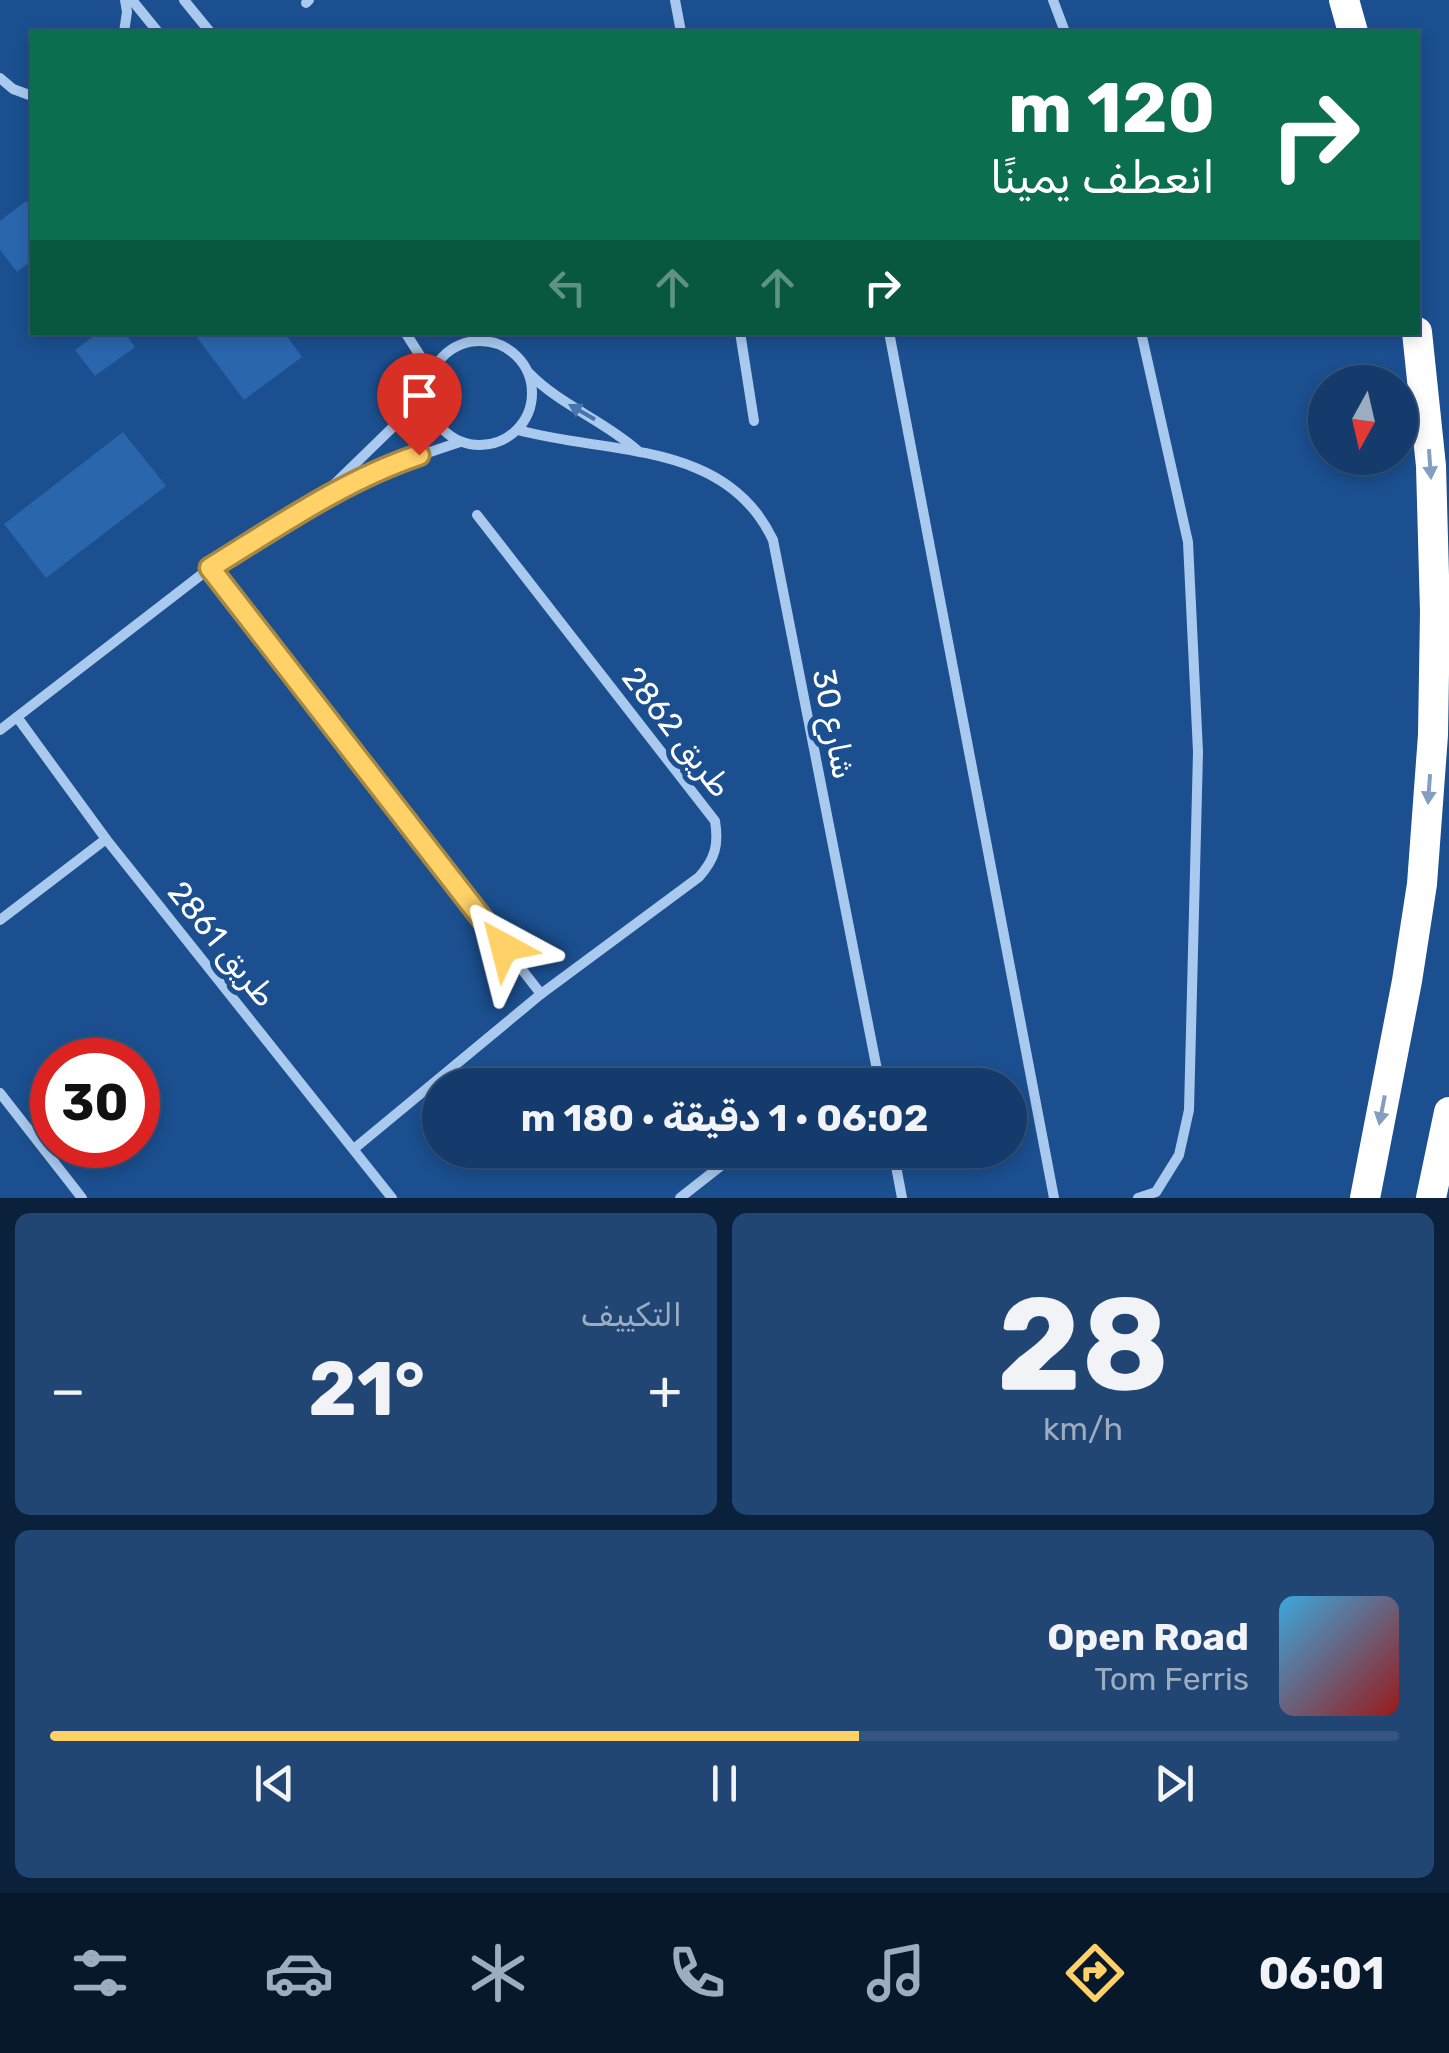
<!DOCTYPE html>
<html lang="ar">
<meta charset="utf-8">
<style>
:root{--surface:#143b6b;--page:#214673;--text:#f1f3f6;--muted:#9dadc1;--line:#33557e;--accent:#ffd166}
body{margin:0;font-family:Rubik,"Noto Sans Arabic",sans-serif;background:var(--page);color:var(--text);direction:rtl;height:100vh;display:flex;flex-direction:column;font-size:38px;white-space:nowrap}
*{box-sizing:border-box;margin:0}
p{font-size:32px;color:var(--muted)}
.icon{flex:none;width:55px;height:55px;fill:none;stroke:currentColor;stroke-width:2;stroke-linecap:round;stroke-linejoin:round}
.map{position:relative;height:1198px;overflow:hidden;direction:ltr}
.details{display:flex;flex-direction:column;gap:15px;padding:15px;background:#0b203b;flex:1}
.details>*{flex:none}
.banner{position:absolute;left:30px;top:30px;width:1390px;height:305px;border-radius:0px;box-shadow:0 5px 15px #0003,0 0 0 2px var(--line);direction:rtl;background:#0b6e4f;color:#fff;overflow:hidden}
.needle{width:65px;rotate:188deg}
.tools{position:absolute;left:1308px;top:365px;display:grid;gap:20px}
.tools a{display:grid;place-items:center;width:110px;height:110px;border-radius:50%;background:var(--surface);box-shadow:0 5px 15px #0003,0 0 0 2px var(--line);font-size:50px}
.speed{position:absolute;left:30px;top:1038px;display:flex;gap:20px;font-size:50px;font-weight:700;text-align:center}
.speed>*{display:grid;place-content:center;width:130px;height:130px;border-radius:50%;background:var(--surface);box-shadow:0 5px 15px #0003,0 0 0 2px var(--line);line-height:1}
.speed .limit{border:15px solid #d22;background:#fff;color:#111}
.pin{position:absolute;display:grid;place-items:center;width:85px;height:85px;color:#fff;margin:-102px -42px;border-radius:50% 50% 50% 0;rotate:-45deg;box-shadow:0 0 10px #0007}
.pin .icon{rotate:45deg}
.me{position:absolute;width:110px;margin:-55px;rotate:322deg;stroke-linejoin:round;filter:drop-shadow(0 0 8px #0008)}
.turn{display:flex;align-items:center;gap:35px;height:210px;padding:0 40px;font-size:45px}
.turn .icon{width:130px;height:130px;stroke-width:2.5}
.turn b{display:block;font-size:70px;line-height:85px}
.lanes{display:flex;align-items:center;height:95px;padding:0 40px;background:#0003;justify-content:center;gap:50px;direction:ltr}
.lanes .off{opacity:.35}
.big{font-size:75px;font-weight:700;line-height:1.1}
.details .widget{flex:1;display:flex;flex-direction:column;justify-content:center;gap:15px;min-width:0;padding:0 35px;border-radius:15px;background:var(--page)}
.details .dial{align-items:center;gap:0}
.dial b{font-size:130px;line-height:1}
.song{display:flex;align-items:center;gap:30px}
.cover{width:120px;height:120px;border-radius:15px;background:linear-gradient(135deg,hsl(200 70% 55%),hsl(0 70% 35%))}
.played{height:10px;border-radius:5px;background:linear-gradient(90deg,var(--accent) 60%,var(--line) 60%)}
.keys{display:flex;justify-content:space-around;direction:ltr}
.heat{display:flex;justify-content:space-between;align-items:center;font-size:55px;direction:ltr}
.details .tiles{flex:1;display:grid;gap:15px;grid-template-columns:1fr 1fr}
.widget:last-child{grid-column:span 2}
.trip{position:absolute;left:422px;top:1068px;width:605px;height:100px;border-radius:50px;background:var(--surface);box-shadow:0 5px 15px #0003,0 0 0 2px var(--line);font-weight:700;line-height:100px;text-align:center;direction:rtl}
.tabs{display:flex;height:160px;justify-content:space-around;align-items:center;background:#08182b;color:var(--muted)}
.tabs .icon{width:70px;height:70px}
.tabs .current{color:var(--accent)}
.tabs b{font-size:45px;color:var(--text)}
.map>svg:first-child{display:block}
.building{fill:#2a66ad}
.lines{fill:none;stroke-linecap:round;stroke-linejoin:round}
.minor{stroke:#a9c9ee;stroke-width:10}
.motorway{stroke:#fff;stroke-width:30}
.oneway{fill:#4674ac}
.oneway2{fill:#829ec1}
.route-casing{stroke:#a68842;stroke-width:25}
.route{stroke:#ffd166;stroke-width:18}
.labels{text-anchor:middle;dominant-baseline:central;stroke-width:10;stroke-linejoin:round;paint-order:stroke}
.street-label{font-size:32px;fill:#fff;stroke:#1b4f8f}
</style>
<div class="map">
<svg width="1449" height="1198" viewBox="0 0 1449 1198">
<rect width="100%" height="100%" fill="#1b4f8f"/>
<g class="building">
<path d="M26 201 32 209V260L17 272 0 250V221Z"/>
<path d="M99 332H124L135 347 95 376 75 350Z"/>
<path d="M193 332H284L302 357 244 400Z"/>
<path d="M123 432 166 486 46 578 4 524Z"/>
</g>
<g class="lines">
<g class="minor">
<path d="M132 0 158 32"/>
<path d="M184 0 210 32"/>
<path d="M675 0 681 32"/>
<path d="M1053 0 1065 32"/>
<path d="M306 3 309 0"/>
<path d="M124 32 127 12 125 0"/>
<path d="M0 78 13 89 32 96"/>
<path d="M405 332 431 373"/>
<path d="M740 332 754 421"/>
<path d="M889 332 1054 1198"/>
<circle cx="480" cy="393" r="52"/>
<path d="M529 373C560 405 603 420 637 450"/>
<path d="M518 430C609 455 726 440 773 540L880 1085"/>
<path d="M321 497 427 394"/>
<path d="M210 568 541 994"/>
<path d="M17 717 106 839 392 1198"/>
<path d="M0 730 210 568 313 505 394 464 460 442"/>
<path d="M0 920 106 839"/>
<path d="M0 1093 82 1198"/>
<path d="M355 1148 541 994 699 877C715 859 719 845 715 821L477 515"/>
<path d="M893 1150 902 1198"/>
<path d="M680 1198 741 1150"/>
<path d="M1138 1198 1156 1192 1179 1155 1189 1110 1198 752 1188 542 1141 332"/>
</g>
<g class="motorway">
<path d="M1344 0 1353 32"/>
<path d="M1365 1198 1407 981 1422 884 1433 735 1435 612 1431 466 1417 332"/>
<path d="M1431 1198 1449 1112"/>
</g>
</g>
<defs><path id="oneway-solid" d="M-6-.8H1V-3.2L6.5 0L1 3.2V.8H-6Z" transform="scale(2.5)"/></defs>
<use class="oneway" href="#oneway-solid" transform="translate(582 412) rotate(-150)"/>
<g class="oneway2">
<use href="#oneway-solid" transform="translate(1430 464) rotate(86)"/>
<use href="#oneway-solid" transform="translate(1429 789) rotate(94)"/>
<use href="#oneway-solid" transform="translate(1382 1110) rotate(101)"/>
</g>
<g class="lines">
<g class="route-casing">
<path id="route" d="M419 455C344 480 277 527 210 568L504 947"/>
</g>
<use href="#route" class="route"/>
</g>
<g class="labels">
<g class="street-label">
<text transform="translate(834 724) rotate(79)">شارع 30</text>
<text transform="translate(677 732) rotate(52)">طريق 2862</text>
<text transform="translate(222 944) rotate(51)">طريق 2861</text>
</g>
</g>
</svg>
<div class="tools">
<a><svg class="needle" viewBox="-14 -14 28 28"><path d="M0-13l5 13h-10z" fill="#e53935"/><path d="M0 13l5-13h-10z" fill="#9dadc1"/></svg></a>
</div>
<div class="speed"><div class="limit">30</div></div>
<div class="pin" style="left:419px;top:455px;background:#d93025"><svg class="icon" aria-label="arrive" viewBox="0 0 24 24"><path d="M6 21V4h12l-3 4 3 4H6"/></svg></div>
<svg class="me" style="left:504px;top:947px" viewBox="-20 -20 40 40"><path d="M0-17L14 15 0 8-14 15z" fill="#ffd166" stroke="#fff" stroke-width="4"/></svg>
<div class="trip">06:02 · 1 دقيقة · 180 m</div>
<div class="banner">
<div class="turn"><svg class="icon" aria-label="right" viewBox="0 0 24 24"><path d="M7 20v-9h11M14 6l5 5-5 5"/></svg><div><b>120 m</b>انعطف يمينًا</div></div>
<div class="lanes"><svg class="icon off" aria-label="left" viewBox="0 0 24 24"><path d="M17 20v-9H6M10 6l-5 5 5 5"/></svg><svg class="icon off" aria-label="ahead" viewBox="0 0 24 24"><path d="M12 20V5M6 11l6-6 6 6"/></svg><svg class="icon off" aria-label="ahead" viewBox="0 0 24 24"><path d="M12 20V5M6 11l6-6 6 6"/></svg><svg class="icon" aria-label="right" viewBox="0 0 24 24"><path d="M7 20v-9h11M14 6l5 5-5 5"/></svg></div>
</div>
</div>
<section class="details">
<div class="tiles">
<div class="widget dial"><b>28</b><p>km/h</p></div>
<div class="widget"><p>التكييف</p>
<div class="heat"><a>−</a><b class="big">21°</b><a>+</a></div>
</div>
<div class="widget">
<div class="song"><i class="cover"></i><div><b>Open Road</b><p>Tom Ferris</p></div></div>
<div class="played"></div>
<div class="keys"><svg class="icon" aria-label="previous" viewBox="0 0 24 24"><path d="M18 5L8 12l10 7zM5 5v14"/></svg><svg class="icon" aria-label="pause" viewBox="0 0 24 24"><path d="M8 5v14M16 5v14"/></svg><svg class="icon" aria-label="next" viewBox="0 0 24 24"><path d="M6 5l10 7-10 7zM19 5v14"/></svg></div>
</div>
</div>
</section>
<nav class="tabs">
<b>06:01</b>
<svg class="icon current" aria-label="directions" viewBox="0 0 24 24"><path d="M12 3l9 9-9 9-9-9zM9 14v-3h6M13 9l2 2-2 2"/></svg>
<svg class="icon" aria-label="music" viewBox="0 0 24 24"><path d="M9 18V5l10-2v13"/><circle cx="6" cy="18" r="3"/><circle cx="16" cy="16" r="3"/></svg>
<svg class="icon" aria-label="phone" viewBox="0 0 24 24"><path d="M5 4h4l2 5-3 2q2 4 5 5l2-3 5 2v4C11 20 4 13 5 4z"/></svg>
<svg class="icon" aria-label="climate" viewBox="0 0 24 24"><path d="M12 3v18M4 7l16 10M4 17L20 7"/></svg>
<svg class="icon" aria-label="car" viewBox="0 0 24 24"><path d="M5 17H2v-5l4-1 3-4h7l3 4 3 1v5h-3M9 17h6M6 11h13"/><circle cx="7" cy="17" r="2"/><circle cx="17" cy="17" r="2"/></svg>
<svg class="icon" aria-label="filters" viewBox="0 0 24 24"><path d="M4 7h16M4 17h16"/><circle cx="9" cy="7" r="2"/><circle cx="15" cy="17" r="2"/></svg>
</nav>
